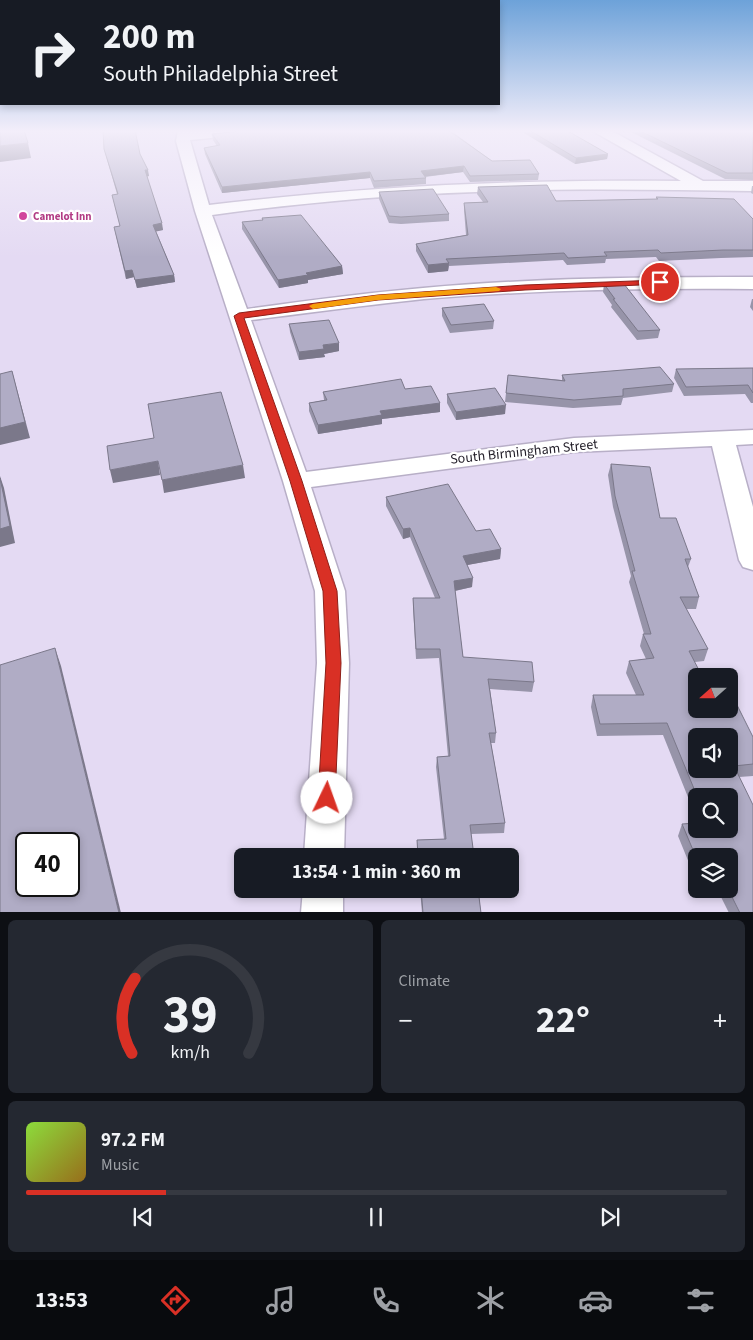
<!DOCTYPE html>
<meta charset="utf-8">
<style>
:root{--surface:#171b24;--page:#242831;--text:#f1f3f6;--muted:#9ea1a6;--line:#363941;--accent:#d93025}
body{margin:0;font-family:"Source Sans 3",sans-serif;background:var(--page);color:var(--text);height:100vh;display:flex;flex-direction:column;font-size:19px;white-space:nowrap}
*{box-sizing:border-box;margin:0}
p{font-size:16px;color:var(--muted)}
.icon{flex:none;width:28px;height:28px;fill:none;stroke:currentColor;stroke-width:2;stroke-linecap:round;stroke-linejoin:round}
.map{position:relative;height:912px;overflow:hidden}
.side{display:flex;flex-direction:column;gap:8px;padding:8px;background:#0d0f14;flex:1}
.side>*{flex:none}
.banner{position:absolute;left:0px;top:0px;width:500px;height:105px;box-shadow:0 2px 8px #0003;background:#171b24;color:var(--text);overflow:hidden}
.needle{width:32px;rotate:249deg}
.tools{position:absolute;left:688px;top:668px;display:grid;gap:10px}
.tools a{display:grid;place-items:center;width:50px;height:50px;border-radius:8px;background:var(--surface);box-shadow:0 2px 8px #0003;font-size:25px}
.speed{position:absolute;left:15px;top:832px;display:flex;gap:10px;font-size:25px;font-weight:700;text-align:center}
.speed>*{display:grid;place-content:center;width:65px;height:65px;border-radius:50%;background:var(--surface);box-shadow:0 2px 8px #0003;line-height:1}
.speed .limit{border:2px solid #111;border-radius:8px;background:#fff;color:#111}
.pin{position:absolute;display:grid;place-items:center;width:42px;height:42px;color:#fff;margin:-21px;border:2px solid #fff;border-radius:50%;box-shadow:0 1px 5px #0007}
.me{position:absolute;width:55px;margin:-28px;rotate:3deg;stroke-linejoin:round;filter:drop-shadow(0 0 4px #0008)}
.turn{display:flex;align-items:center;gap:18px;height:105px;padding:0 20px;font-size:22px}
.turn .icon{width:65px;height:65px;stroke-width:2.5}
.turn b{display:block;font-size:35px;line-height:42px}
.big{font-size:38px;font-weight:700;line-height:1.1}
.side .card{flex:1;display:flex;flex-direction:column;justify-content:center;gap:8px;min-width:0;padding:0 18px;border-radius:8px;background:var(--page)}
.side .dial{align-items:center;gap:0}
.dial svg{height:130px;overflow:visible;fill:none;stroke:var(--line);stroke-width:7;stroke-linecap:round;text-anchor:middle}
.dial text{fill:var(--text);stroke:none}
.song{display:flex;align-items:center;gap:15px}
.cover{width:60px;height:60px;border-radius:8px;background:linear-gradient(135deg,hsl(90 70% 55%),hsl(40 70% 35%))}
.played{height:5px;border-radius:2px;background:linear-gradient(90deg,var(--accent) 20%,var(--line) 20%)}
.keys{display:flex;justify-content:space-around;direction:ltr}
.heat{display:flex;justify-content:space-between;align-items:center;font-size:28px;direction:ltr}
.side .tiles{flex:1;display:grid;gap:8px;grid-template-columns:1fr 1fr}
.card:last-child{grid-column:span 2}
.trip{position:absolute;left:234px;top:848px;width:285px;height:50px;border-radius:8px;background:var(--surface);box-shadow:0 2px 8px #0003;font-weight:700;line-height:50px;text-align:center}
.dock{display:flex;height:80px;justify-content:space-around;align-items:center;background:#090b0e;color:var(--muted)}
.dock .icon{width:35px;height:35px}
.dock .on{color:var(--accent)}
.dock b{font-size:22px;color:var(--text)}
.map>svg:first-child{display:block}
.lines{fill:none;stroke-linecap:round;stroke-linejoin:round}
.minor-casing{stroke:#b8afc7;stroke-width:3}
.minor{fill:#fff;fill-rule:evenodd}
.wall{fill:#9794a9}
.shaded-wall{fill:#7b788a}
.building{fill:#b0acc5;stroke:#7b788a;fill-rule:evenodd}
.route{fill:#d93025;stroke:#8d1f18}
.slow{fill:#f59e0b}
.hotel-dot{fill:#d1479c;stroke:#fff;stroke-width:2}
.labels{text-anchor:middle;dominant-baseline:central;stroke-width:4.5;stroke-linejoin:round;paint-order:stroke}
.far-hotel-label{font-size:11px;font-weight:bold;fill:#b23c85;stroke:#fff;text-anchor:start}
.street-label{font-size:14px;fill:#211d27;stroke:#fff}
</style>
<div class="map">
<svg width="753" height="913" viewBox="0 0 753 913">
<rect width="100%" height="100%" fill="#e4daf3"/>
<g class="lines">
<g class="minor-casing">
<g id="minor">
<path d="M178 130H190V132L217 130H258L251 134 190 140 209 205C366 186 523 179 681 181L596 133 595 130H610L703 181H753V191C661 190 569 188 476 192 388 195 300 203 212 215L247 309C305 301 364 293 423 288 533 278 643 277 753 277V289C643 288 533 290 424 299 366 305 308 313 251 320L306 472 574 438 753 430V444L736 445 753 507V570L743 567 739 560 712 446 574 452 311 487 345 591 349 663 344 856H304L317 663 315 591 283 481 195 211 176 141Z"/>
<path d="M303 889H343V913H301Z"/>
</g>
</g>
<use href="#minor" class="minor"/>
</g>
<g class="wall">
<path d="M251 130H450L492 161 539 174 538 180 470 182 463 172 425 177 426 178V184L374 188 370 178 222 193 205 154 204 148 217 146 213 140 212 134Z"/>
<path d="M519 130H566L608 154 607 159 575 164Z"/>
<path d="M619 130H753V180L725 179 629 131 623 132Z"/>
<path d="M104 149 140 154 149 176H147L163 230 156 231 174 275 175 282 137 288 134 277 126 279 114 227 120 226 112 195 117 194Z"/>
<path d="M752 186H753V194L751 193Z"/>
<path d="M478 187 556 201 656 199V197L753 219V257L721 258 659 261 656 257 606 259 605 263 567 265 563 260 449 266 448 271 428 273 416 251V244L466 235 464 210V203L483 202 477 194Z"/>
<path d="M379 192 449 214V221L401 224 389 223 379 199Z"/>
<path d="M262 218 342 266 343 274 308 280V283L279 288 242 229V222L262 220Z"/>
<path d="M604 284 660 330 658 338 637 340 611 307 612 305 603 292Z"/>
<path d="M752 299H753V311L750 307Z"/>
<path d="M442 308 494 321 493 329 450 333 442 316Z"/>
<path d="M289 324 339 351 324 354 325 357 299 360 290 332Z"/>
<path d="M753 368V403H751L745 394 684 396 674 378 676 369Z"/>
<path d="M508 375 562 380V375L674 384 672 392 623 398 621 405 573 408 505 402Z"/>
<path d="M405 389 440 403V412L382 419V424L318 434 309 411V403L324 400 323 392Z"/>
<path d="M447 394 505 414 456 420 447 403Z"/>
<path d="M611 464 660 518 691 559 688 567 699 597 696 609H686L708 649 704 661 695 662 696 709 753 737V776L739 777 753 913H729L717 889H729V856H696V880L678 836 682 824 729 829V796H696V817L663 735 597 736 591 707 593 695H636L626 673 629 661 646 659 640 646 643 634H644L629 582 631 576 613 507 608 475Z"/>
<path d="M386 497 476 531 501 549 500 559 467 565 472 587 455 591 463 657 534 682 532 692 490 689 496 733 495 743H491L505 823 504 833 471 834 474 856H417V840L444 839 436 767 437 757 448 756 439 658 416 659 413 607V598H435L410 537 403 539 386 506Z"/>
<path d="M420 889H478L481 913H422Z"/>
</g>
<g class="shaded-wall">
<path d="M624 130H629V131L623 132Z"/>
<path d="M28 143 31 158 0 162V146Z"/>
<path d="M608 154 607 159 575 164 576 158Z"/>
<path d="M464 166 463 172 421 177V171Z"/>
<path d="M145 170H148L149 176 146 177Z"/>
<path d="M370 172V178L222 193V187Z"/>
<path d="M162 223 163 230 154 232 153 225Z"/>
<path d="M449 263 448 271 428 273V265Z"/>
<path d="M342 266 343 274 308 280V283L279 288 278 280 306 273Z"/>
<path d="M132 270 134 277 126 279 125 271Z"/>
<path d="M174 275 175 282 137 288 135 280Z"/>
<path d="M339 343V351L324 354 325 357 299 360V352L323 345Z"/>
<path d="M12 371 30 438 0 445V428Z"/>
<path d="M440 403V412L382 419V424L318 434V425L380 411Z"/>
<path d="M506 405 505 414 456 420V412Z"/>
<path d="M158 461 160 475 113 483 110 470Z"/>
<path d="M243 465 245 478 164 493 162 480Z"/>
<path d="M0 476 4 488 15 543 0 547Z"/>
<path d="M410 528V537L403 539V529Z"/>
<path d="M501 549 500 559 462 566 463 556Z"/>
<path d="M473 578 472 587 454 591V581Z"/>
<path d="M55 648 61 666 121 913H119Z"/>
</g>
<g class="building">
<path d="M0 130H24L28 143 0 146Z"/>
<path d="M103 130H135L140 154 148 170H145L162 223 153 225 174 275 135 280 132 270 125 271 114 227 120 226 112 195 118 194 104 149Z"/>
<path d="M251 130H448L492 161 530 160 539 174 470 176 464 166 421 171 426 178 374 181 370 172 222 187 204 148 220 145 212 134Z"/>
<path d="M529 130H566L608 154 576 158Z"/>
<path d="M638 130H753V173H727Z"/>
<path d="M547 185 556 201 658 199 656 197 734 199 753 219V250H723L661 253 658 250 604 252 607 256 568 258 564 253 446 259 449 263 428 265 416 244 468 235 464 203 488 202 478 187Z"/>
<path d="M433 189 449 214 401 217 389 216 379 192Z"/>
<path d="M301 215 342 266 306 273 308 275 278 280 242 222 263 220 262 218Z"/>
<path d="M604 284H624L660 330 638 331 613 299H615Z"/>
<path d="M484 304 494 321 451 325 442 308Z"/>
<path d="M329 320 339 343 323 345 324 349 299 352 289 324Z"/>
<path d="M660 367 674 384 623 389V396L574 400 506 393 508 375 565 381 562 375Z"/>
<path d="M753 368V393L748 385 686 387 676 369Z"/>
<path d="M12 371 25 422 0 428V374Z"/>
<path d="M401 379 405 389 431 386 440 403 380 411 382 415 318 425 309 403 327 400 323 392Z"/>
<path d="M495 388 506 405 456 412 447 394Z"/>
<path d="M221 392 243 465 162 480 158 461 110 470 107 446 154 438 148 404Z"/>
<path d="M611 464 650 467 660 518H676L691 559H685L699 597H680L708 649 689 651 702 676H696V709H729V699H734L753 737V764L734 766 753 805V913H740L728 889 729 856H696V857L682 824 696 823V829H729V796H697L667 723 600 724 593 695H644L629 661 654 658 643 634H651L632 571H635L615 496ZM696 736H729V769H696Z"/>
<path d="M0 478 10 526 0 529Z"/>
<path d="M448 484 476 531 490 529 501 549 463 556 473 578 454 581 463 657 532 662 534 682 488 679 496 733H489L505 823 470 825 474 856H418L417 840 446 839 437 757 450 756 440 649H416L413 598H440L410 528 403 529 386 497Z"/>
<path d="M55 648 119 913H0V665ZM26 844H69V886H26Z"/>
<path d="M421 889H478L481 913H423Z"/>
</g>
<linearGradient id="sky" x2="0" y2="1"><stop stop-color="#6da2d9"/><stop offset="0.51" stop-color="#f3eefa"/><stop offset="1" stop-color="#f3eefa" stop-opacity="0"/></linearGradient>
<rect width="753" height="257" fill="url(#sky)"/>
<path class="route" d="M660 280 664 282 663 284 525 290 378 300 244 318 302 481 337 591 341 663 335 798 333 804 327 806 321 804 318 798 326 663 323 591 290 481 234 316 239 313 378 295 525 285Z"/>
<path class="slow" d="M496 287 501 289 499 291 378 300 313 309 309 306 313 304 378 295Z"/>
<circle class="hotel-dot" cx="23" cy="216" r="5"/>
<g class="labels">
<g class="far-hotel-label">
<text x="33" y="216">Camelot Inn</text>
</g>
<g class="street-label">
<text transform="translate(524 452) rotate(-6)">South Birmingham Street</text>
</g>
</g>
</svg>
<div class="tools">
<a><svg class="needle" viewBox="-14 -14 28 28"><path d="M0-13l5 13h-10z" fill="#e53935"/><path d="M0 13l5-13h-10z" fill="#9ea1a6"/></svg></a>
<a><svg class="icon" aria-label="sound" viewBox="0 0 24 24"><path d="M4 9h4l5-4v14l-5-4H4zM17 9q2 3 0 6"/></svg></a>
<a><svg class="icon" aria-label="search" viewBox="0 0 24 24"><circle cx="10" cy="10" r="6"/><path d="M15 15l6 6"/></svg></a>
<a><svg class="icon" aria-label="layers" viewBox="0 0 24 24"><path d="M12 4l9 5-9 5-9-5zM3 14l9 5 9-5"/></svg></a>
</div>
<div class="speed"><div class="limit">40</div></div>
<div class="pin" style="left:660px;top:282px;background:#d93025"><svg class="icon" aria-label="arrive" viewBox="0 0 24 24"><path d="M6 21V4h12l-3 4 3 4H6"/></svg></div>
<svg class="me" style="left:327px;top:798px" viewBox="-20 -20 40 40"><circle r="19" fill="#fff"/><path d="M0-13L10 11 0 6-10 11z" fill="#d93025"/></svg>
<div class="trip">13:54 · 1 min · 360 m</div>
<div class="banner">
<div class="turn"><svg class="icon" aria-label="right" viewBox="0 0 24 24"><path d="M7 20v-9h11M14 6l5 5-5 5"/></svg><div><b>200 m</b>South Philadelphia Street</div></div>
</div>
</div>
<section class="side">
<div class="tiles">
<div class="card dial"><svg viewBox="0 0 100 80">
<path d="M14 69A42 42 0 1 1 86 69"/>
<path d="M14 69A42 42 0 0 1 16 23" stroke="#d93025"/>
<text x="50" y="56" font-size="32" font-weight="700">39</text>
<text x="50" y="72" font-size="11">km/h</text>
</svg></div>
<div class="card"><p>Climate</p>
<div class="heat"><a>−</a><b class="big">22°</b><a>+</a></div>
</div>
<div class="card">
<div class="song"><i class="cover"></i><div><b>97.2 FM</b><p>Music</p></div></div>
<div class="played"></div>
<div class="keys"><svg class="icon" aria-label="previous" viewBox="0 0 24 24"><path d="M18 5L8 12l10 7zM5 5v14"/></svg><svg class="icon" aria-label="pause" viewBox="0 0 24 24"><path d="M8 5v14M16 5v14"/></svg><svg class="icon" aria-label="next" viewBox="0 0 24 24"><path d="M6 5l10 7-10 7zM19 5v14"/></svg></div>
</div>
</div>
</section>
<nav class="dock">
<b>13:53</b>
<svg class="icon on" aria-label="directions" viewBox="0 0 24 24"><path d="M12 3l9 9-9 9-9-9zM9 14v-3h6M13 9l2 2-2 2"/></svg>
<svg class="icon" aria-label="music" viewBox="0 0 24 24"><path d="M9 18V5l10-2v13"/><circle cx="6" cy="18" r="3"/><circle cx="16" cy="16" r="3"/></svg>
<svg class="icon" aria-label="phone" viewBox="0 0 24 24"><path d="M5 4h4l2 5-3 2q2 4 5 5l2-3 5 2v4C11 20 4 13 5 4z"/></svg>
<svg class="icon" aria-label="climate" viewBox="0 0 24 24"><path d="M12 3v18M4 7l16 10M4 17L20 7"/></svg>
<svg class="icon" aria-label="car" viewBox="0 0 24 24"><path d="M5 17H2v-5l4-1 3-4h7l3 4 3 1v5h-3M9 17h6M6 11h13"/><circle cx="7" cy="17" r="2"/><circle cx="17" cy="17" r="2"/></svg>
<svg class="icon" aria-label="filters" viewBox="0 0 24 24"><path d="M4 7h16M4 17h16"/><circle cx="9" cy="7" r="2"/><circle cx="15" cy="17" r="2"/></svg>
</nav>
